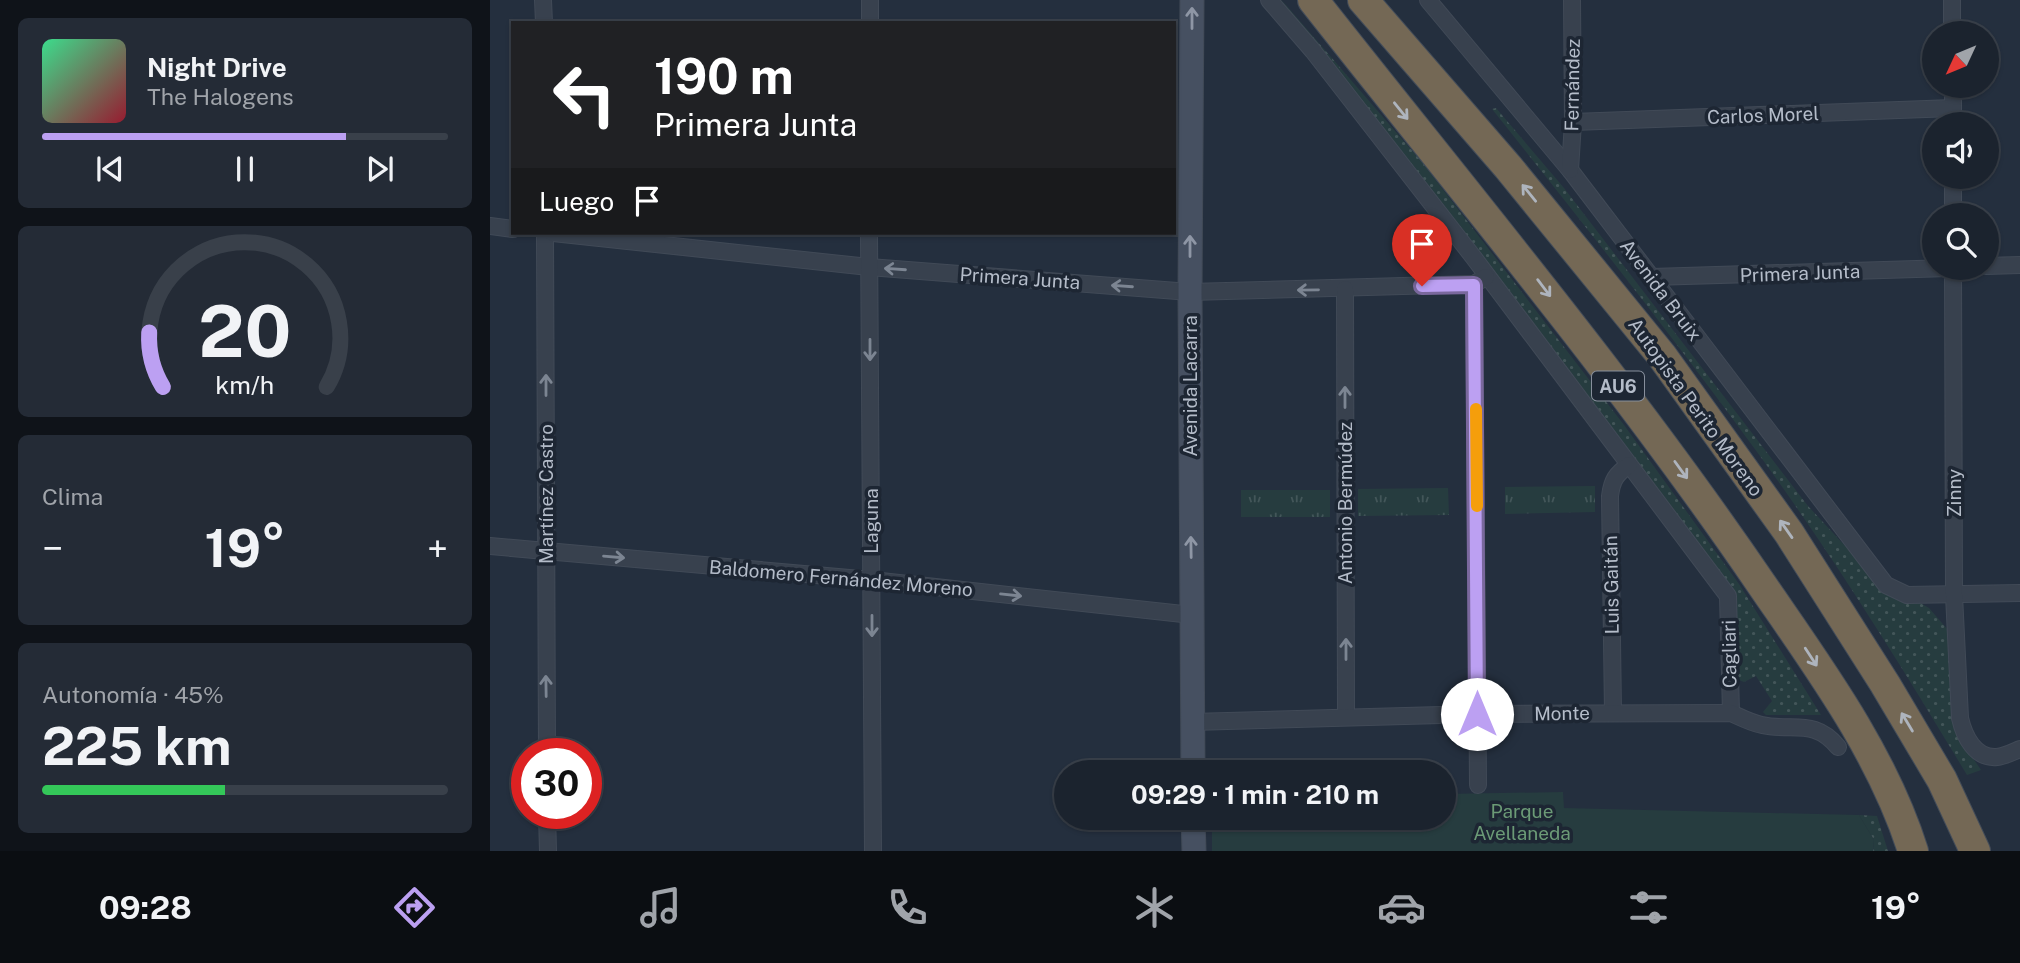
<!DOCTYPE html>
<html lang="es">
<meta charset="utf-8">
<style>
:root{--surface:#1b232e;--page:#242b36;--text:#f1f3f6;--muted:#a0a4aa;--line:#39404a;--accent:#bca0f2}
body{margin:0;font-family:"Public Sans",sans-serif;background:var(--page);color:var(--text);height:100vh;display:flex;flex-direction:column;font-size:26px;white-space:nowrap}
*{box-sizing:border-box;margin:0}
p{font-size:23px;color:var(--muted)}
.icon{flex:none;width:38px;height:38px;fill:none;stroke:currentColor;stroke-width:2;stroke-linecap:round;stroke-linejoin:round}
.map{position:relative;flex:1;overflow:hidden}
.details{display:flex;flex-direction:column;gap:18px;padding:18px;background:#0f1319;width:490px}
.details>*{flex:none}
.banner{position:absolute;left:21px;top:21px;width:665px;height:214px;border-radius:0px;box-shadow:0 2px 5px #0004,0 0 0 2px var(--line);background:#202124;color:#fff;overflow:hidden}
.needle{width:46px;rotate:226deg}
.buttons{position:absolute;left:1432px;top:21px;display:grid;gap:14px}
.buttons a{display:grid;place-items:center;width:77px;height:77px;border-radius:50%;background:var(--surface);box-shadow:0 2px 5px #0004,0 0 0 2px var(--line);font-size:35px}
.speed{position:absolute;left:21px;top:738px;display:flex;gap:14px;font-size:35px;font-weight:700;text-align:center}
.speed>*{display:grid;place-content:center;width:91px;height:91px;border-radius:50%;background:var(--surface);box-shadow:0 2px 5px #0004,0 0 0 2px var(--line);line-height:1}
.speed .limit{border:10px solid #d22;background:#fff;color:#111}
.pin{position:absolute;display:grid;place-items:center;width:60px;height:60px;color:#fff;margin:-72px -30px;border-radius:50% 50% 50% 0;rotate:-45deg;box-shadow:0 0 7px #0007}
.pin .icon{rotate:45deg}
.me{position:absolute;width:77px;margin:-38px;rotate:0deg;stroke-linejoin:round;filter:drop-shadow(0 0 5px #0008)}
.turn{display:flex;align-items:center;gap:24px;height:147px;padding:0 28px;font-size:32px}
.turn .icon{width:91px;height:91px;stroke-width:2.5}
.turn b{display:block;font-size:49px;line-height:60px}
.then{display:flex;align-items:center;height:66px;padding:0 28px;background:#0003;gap:14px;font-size:26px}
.big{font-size:52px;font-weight:700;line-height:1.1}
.details .tile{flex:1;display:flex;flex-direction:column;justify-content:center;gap:10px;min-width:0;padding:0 24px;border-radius:10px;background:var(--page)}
.details .dial{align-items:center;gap:0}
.dial svg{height:182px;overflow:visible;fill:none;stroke:var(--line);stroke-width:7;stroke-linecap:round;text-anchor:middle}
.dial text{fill:var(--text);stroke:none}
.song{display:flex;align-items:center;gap:21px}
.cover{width:84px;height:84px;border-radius:10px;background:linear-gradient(135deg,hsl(150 70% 55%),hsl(350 70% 35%))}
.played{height:7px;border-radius:4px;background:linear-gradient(90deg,var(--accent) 75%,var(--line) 75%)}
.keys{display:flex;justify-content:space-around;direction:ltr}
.heat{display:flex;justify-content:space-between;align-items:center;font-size:38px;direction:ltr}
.charge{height:10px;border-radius:5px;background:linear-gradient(90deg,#34c759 45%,var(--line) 0)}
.trip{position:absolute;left:564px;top:760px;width:402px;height:70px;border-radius:35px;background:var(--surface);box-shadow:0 2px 5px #0004,0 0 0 2px var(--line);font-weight:700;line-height:70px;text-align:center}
.tab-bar{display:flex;height:112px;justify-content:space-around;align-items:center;background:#0b0e12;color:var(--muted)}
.tab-bar .icon{width:49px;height:49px}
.tab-bar .active{color:var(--accent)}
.tab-bar b{font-size:32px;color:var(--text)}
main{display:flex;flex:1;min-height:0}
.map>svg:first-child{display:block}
.grass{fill:url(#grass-dots)}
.park{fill:url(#park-tufts)}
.pitch{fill:#263c3f}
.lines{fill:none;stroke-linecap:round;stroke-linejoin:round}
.street-casing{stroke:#414a57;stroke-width:18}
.secondary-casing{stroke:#414a57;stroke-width:25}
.highway-casing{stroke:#434c59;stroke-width:32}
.street{stroke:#38414e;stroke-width:16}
.secondary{stroke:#465061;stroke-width:23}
.highway{stroke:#746855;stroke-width:30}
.oneway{stroke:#8e96a5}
.oneway2{stroke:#aeb4bd}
.oneway3{stroke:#7c8592}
.route-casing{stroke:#7a689d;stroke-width:18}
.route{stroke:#bca0f2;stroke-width:12}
.slow{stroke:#f59e0b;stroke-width:12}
.labels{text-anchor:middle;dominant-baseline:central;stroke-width:7;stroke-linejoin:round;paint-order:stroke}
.shield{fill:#1d2633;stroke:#878f9c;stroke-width:2}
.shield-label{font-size:18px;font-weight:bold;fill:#b4bcc9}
.street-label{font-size:19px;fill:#b4bcc9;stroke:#1d2633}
.park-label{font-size:19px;fill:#6b9a76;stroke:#1d2633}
</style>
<main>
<section class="details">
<div class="tile">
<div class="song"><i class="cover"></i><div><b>Night Drive</b><p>The Halogens</p></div></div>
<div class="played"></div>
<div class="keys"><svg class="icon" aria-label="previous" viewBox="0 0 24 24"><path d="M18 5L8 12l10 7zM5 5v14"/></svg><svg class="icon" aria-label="pause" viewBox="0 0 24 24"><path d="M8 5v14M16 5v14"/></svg><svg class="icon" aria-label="next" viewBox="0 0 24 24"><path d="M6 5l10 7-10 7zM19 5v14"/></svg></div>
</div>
<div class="tile dial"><svg viewBox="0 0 100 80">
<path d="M14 69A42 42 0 1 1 86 69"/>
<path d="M14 69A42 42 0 0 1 8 45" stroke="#bca0f2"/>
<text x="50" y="56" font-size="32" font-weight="700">20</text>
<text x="50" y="72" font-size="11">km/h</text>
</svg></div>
<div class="tile"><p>Clima</p>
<div class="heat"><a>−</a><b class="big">19°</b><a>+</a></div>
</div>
<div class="tile"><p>Autonomía · 45%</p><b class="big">225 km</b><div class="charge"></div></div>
</section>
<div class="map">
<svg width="1530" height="851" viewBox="0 0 1530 851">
<defs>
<pattern id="grass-dots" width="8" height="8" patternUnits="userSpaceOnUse" patternTransform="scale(1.75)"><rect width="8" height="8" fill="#263c3f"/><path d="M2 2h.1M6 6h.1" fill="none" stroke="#435659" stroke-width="1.8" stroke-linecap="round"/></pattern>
<pattern id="park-tufts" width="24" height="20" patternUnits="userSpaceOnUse" patternTransform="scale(1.75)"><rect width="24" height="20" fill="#263c3f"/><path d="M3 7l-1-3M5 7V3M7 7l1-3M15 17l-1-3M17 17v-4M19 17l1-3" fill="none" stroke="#435659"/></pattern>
</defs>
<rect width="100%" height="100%" fill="#242f3e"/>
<g class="grass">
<path d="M787 0H791L796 5 931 161 1134 425 1249 584 1331 715H1276L1273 712 1282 701 1266 676 1254 682 1249 680 1247 676 1245 593Z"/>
<path d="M1006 108 1074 188 1318 506 1383 576 1439 608 1458 630 1470 739 1491 770 1477 775C1412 667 1345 559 1270 456 1184 338 1093 223 1002 109Z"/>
<path d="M1369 815 1387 816 1398 851H1383L1384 840Z"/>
</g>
<g class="park">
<path d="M1105 486V512L1015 514V487Z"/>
<path d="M958 488 959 515 868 516V489Z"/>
<rect x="751" y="490" width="89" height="27"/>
</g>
<path class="pitch" d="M1073 792 1074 808 1369 815 1384 840 1383 851H722V817H954V794Z"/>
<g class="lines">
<g class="street-casing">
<g id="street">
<path d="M53 0 54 23"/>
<path d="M779 0 823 51 984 258 1238 596 1241 713"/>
<path d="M938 0 1080 170 1396 585 1417 595 1530 593"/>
<path d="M1462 0V33"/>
<path d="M380 23V0"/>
<path d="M1463 86V124"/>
<path d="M1083 122 1463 108"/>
<path d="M1080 170 1083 122 1082 0"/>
<path d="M1463 177V215"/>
<path d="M0 226 23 229"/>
<path d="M55 233 57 754"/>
<path d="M63 233 379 267 700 292 984 284 996 277"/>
<path d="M379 233 383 851"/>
<path d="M1496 266 1530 265"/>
<path d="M1463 268 1464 595 1470 718C1474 736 1485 759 1507 757 1515 756 1523 752 1530 749"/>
<path d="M1162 277 1459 268"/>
<path d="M984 284 988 785"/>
<path d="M855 289 856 717"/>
<path d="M0 546 382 580 702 615"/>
<path d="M1123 712 1120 496C1122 480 1126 474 1139 465"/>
<path d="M702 722 987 714 1241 713C1250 717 1261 723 1272 725 1304 732 1324 718 1348 747"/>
<path d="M57 814 58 851"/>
</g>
</g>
<g class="secondary-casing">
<g id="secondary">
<path d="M702 0 700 292 703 772"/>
<path d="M703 817 704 851"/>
</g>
</g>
<g class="highway-casing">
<g id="highway">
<path d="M823 0C975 193 1133 381 1272 585 1329 668 1392 753 1423 851"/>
<path d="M873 0 1018 167 1172 356 1299 533 1395 684 1452 780 1485 851"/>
</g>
</g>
<use href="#street" class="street"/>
<use href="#secondary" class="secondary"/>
<use href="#highway" class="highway"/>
</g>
<defs><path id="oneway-shaft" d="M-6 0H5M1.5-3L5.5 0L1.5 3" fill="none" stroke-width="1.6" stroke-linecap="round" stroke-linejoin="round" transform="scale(1.75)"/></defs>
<g class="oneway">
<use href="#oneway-shaft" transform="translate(702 18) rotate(-90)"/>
<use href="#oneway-shaft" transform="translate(700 246) rotate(-90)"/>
<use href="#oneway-shaft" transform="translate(701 547) rotate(-91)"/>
</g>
<g class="oneway2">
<use href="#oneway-shaft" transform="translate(911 111) rotate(51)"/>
<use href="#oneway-shaft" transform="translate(1039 193) rotate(-129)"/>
<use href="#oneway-shaft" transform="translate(1054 288) rotate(53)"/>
<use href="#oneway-shaft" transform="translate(1191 470) rotate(54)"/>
<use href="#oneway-shaft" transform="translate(1296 529) rotate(-125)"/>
<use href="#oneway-shaft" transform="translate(1321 657) rotate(57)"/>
<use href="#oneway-shaft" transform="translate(1417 722) rotate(-121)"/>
</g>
<g class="oneway3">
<use href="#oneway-shaft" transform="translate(405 269) rotate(-176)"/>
<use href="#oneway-shaft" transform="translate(632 286) rotate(-176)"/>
<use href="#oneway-shaft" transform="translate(818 290) rotate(179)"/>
<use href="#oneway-shaft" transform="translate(380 350) rotate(90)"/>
<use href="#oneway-shaft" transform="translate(56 385) rotate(-90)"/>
<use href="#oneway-shaft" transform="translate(855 397) rotate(-90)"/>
<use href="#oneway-shaft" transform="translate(124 557) rotate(5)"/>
<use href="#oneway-shaft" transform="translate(521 595) rotate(6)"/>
<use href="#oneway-shaft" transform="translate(382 626) rotate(90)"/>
<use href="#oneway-shaft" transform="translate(856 649) rotate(-90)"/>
<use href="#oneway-shaft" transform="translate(56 686) rotate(-91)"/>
</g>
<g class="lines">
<g class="route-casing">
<path id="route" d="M932 286 984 285 987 714"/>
</g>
<use href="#route" class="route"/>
<path class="slow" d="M986 409 987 506"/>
</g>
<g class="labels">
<rect class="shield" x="1102" y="371.5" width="52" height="29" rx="5"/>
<g class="shield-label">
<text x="1128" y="386">AU6</text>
</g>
<g class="street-label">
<text transform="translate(1082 85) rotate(-89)">Fernández</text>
<text transform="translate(1273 115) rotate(-2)">Carlos Morel</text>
<text transform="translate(1310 273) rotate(-2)">Primera Junta</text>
<text transform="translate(530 278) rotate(4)">Primera Junta</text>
<text transform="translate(1171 290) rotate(53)">Avenida Bruix</text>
<text transform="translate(700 386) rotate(-90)">Avenida Lacarra</text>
<text transform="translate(1206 407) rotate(54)">Autopista Perito Moreno</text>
<text transform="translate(1464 493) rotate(-90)">Zinny</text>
<text transform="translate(56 494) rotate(-90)">Martínez Castro</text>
<text transform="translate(855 503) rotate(-90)">Antonio Bermúdez</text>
<text transform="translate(381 521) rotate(-90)">Laguna</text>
<text transform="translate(351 578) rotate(5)">Baldomero Fernández Moreno</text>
<text transform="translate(1121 585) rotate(-91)">Luis Gaitán</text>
<text transform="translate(1239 654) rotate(-91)">Cagliari</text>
<text transform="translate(1072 713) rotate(-1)">Monte</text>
</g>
<g class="park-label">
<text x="1032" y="811">Parque<tspan x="1032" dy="22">Avellaneda</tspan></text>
</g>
</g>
</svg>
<div class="buttons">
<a><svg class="needle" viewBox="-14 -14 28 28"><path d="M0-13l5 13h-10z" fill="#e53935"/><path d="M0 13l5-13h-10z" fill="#a0a4aa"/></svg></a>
<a><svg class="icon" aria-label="sound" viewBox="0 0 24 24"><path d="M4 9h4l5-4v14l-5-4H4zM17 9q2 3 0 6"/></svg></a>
<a><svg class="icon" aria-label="search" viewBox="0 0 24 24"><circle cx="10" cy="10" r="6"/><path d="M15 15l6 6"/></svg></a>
</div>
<div class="speed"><div class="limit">30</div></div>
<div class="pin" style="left:932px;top:286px;background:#d93025"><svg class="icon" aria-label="arrive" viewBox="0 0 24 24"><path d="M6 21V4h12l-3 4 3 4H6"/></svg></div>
<svg class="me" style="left:987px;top:714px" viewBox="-20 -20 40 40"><circle r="19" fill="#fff"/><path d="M0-13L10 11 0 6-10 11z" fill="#bca0f2"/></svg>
<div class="trip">09:29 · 1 min · 210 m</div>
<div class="banner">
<div class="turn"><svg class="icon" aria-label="left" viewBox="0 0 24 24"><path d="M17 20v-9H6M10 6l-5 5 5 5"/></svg><div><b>190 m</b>Primera Junta</div></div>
<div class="then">Luego<svg class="icon" aria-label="arrive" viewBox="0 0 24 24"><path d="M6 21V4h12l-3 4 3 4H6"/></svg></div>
</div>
</div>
</main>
<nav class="tab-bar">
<b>09:28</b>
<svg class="icon active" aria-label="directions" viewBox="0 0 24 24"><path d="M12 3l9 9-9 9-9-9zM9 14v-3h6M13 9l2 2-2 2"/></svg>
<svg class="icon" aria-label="music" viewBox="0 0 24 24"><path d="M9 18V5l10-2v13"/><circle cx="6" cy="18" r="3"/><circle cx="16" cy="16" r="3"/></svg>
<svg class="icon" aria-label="phone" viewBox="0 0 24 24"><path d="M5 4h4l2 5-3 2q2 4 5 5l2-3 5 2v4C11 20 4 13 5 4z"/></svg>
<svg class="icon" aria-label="climate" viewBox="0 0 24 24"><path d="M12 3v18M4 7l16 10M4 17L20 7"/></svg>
<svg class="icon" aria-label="car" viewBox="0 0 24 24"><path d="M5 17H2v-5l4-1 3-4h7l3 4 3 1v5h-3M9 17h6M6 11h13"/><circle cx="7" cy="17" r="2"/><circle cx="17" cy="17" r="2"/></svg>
<svg class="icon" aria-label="filters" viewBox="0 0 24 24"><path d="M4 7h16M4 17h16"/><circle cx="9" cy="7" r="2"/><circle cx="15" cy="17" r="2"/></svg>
<b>19°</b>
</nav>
